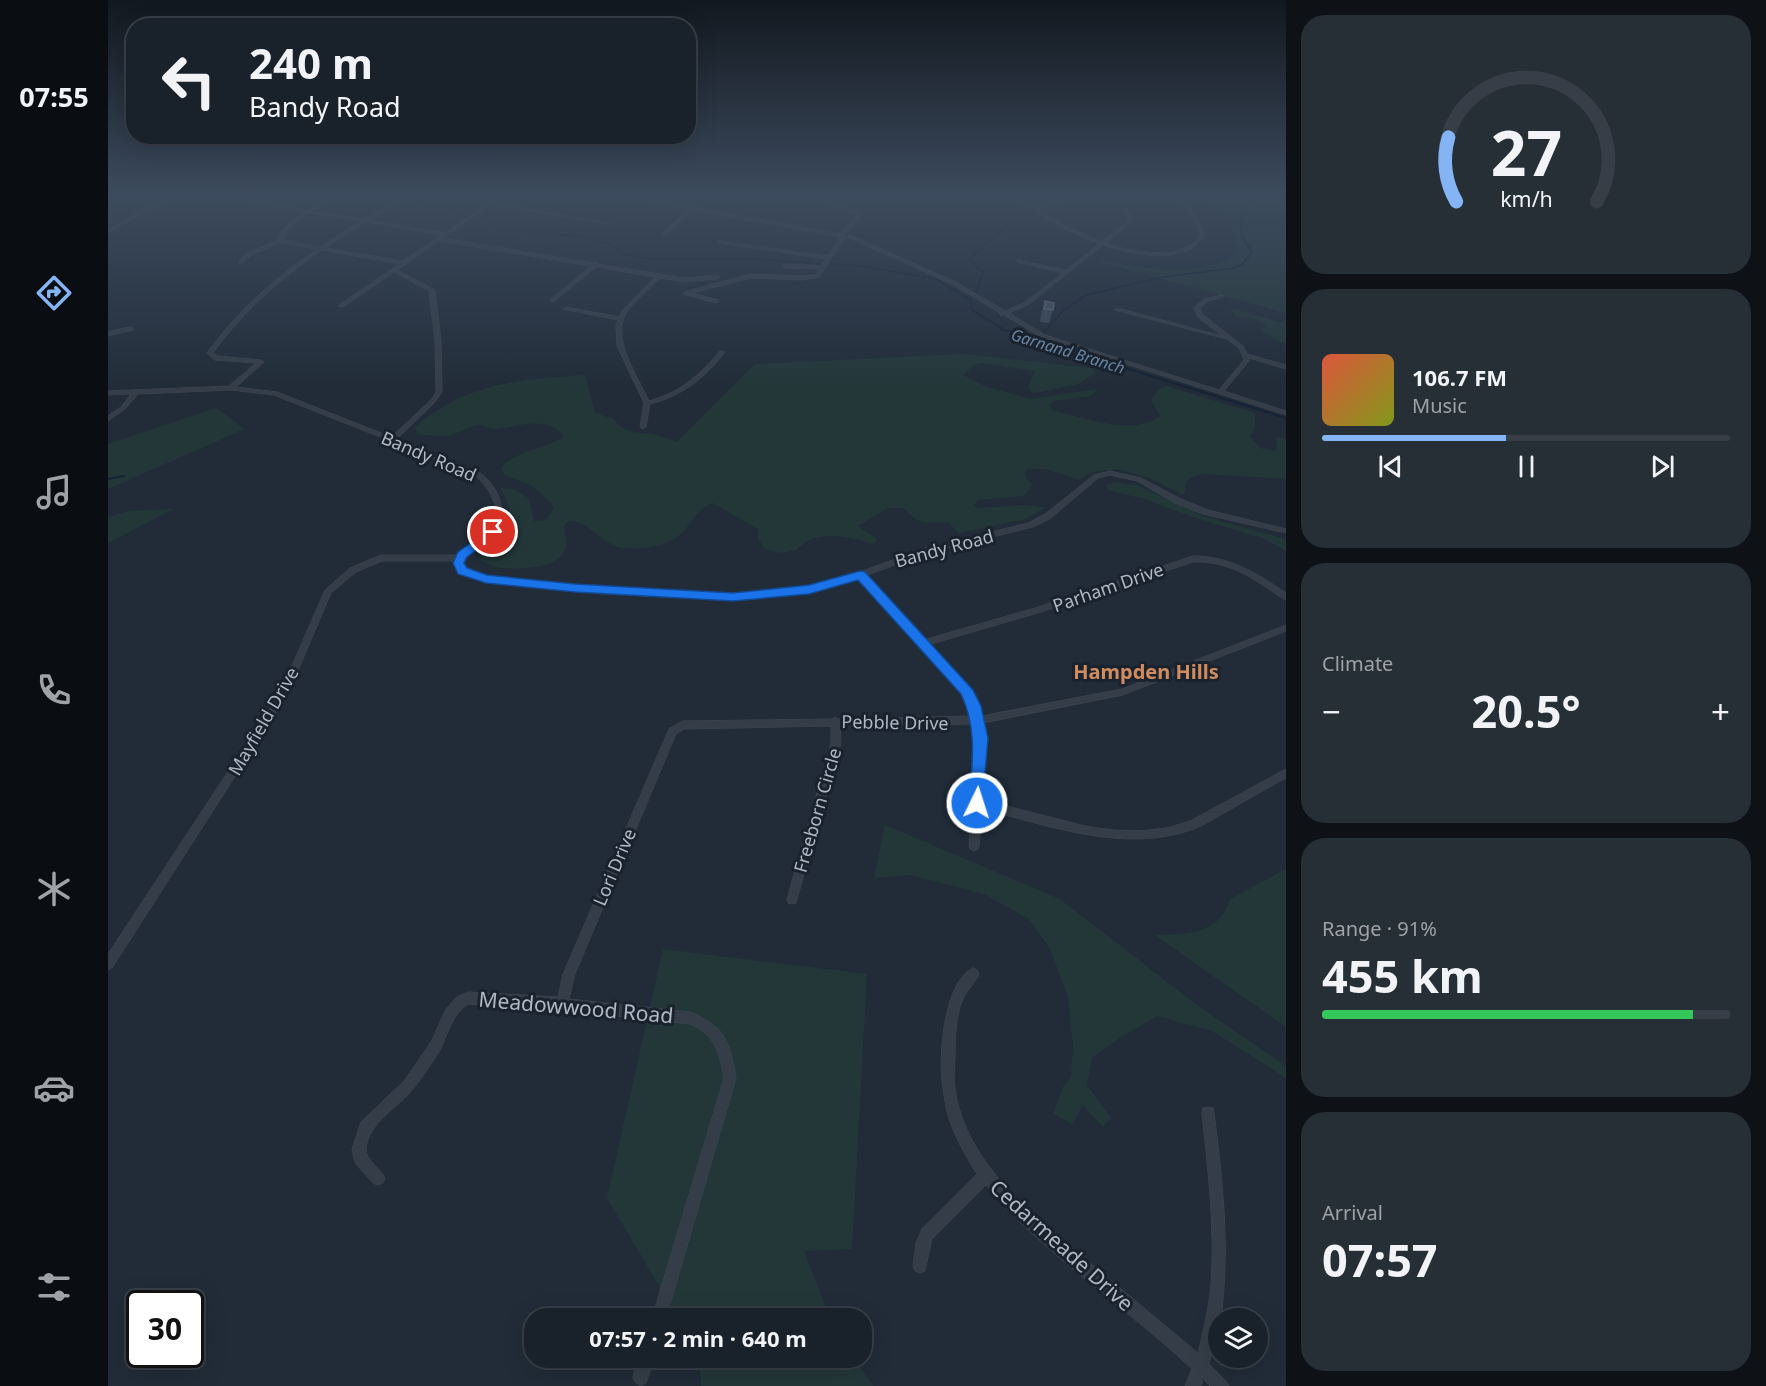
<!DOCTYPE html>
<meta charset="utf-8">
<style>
:root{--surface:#19212a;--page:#262e36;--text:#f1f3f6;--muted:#9fa3a8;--line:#373e47;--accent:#85b4f4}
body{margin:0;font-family:"Noto Sans",sans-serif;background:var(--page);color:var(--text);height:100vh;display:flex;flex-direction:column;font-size:22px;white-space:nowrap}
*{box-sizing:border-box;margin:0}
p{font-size:20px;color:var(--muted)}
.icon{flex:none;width:33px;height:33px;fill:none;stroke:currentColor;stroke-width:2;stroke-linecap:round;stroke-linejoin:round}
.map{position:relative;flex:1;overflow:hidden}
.drawer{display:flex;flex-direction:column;gap:15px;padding:15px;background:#0e1217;width:480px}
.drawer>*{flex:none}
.guide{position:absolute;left:18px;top:18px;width:570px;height:126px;border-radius:24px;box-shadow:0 6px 24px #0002,0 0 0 2px var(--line);background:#19212a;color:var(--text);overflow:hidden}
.fabs{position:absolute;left:1100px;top:1308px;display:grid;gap:12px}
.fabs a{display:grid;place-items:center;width:60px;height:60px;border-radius:50%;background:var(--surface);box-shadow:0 6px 24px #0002,0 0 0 2px var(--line);font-size:30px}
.speed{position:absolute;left:18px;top:1290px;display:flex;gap:12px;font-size:30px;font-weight:700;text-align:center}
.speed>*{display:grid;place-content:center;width:78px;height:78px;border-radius:50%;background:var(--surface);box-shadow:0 6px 24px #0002,0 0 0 2px var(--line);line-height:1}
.speed .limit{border:3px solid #111;border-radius:9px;background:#fff;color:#111}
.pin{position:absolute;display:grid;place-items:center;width:51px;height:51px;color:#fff;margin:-26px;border:3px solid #fff;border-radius:50%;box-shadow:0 2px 6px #0007}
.me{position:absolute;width:66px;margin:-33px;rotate:4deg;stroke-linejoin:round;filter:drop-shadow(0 0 4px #0008)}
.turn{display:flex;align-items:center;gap:21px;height:126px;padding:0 24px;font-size:27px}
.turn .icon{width:78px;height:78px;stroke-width:2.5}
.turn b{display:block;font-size:42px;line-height:51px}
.big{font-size:45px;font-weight:700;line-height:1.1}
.drawer .tile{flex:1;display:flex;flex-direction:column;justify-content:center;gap:9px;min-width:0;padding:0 21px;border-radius:24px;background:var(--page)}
.drawer .dial{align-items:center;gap:0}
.dial svg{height:156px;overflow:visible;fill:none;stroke:var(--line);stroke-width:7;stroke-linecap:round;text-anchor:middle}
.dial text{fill:var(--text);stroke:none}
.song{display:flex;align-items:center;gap:18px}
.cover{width:72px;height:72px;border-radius:9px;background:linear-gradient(135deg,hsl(10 70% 55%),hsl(70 70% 35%))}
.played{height:6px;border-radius:3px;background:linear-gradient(90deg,var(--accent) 45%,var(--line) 45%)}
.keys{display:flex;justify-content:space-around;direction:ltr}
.heat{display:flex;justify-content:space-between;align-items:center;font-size:33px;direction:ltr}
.charge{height:9px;border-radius:4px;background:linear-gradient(90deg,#34c759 91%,var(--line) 0)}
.trip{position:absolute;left:416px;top:1308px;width:348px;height:60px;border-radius:24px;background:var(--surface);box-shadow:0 6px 24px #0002,0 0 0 2px var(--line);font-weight:700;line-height:60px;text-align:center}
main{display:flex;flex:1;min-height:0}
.tab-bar{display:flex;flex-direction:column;width:108px;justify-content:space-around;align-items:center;background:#0a0d11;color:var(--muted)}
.tab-bar .icon{width:42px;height:42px}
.tab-bar .selected{color:var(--accent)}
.tab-bar b{font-size:27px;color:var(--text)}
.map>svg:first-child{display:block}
.green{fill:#233739}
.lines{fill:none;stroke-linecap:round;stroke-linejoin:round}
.stream-far1{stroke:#152335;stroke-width:1.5}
.stream{stroke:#152335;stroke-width:2}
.minor-casing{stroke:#3e4752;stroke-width:1}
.minor{fill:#353e48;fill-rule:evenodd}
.wall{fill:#3c4857}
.building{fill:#485463;stroke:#586472;stroke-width:1.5}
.route{fill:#1a73e8;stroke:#114b97;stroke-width:1.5}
.labels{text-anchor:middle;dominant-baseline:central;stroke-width:6;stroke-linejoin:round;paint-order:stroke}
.far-water-label{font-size:16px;font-style:italic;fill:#6984a3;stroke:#1a232d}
.street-label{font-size:18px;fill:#afb8c5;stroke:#1a232d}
.neighbourhood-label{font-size:20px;font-weight:bold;fill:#d08c5f;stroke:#1a232d}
.near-street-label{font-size:21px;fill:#afb8c5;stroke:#1a232d}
</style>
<main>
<nav class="tab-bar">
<b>07:55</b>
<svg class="icon selected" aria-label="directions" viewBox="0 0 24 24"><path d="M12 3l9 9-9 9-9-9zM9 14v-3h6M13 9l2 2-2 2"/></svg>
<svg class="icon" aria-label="music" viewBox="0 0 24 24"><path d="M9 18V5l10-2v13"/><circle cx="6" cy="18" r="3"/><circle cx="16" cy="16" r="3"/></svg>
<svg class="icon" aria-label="phone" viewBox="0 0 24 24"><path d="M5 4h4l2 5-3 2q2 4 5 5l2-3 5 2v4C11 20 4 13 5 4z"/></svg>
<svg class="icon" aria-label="climate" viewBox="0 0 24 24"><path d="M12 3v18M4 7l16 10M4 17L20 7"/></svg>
<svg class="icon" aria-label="car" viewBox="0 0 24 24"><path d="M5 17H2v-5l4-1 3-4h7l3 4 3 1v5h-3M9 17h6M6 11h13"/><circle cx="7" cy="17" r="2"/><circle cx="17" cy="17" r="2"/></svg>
<svg class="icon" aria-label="filters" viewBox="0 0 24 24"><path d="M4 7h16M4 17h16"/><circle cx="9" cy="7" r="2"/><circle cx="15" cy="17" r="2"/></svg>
</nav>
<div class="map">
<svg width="1178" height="1386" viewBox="0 0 1178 1386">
<rect width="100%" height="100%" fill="#212c38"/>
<g class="green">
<path d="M1087 195H1178V313L992 262 995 260C1031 269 1097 278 1128 254V240L1121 227H1137L1138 222 1120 219 1112 207Z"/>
<path d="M1122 308 1174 323 1178 319V342H1171L1152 330 1158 326C1149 318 1141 316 1129 318Z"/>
<path d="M855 354 982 368 988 372 971 384 928 393 923 392 920 387 927 371 874 363 866 365 855 375 879 387 923 399 989 389 983 396 945 401 942 406 945 411C976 417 1025 437 1052 416L1043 400 1052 388 1059 386 1147 413V428L1142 436 1152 448 1167 451 1169 448 1168 437 1178 439V479L1094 474C1082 478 1076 479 1077 493L1073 494 1044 479 1011 469 984 472 972 479C952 475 939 465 917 470L918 478 924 485 916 496 870 500 866 505 869 508 918 505 937 508 915 520 851 533 841 523C814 521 816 528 795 508H780L750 526 769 539 767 544C741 538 709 527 689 550L672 553 656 548 650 538V529L605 503C585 511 584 526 569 537 555 548 519 553 503 544 488 536 477 520 460 521L456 526C456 536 461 542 456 552 446 572 383 574 371 558 380 529 419 532 392 488L405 489 421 498 426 521 438 520 446 507C438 498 431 490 420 484 411 479 402 479 394 472V466C410 450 437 449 456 437 442 415 410 426 390 429 382 430 375 424 368 426 360 427 353 432 346 434 335 438 321 436 309 434L307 427C360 382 411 380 477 375L487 413 505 419 514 428 525 432 545 434 569 442 647 364Z"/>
<path d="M108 408 137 429 0 489V444Z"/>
<path d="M1007 482 1031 486 1097 517 1178 539V551L1154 538 1085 517 1036 499 1000 490 998 485Z"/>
<path d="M65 509 0 543V517L21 511Z"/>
<path d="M777 825 952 899 1089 1005 1178 1066V1078L1104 1031 1049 1016 1015 1036 984 1058 979 1085 1003 1118 995 1126 975 1106 964 1124 945 1114 955 1087 963 1077 965 1047 960 997 942 949 921 919 876 894 802 875 766 878Z"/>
<path d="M1178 869V1027L1047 935C1078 934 1112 935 1122 899Z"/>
<path d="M555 949 759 974 744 1249 696 1251 722 1318H570L499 1198Z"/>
<path d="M592 1358H746L765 1386H593Z"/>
</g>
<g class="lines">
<g class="stream-far1">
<path d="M194 195 207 198"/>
<path d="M862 195 888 211 900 225 861 259 875 272 868 294"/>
<path d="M238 198 307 200 361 214"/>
<path d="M370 215 394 229 476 237 502 244 516 254 542 259H648L713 264"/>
<path d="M722 264H742L827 279 863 300 864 310 898 331"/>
<path d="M937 331 955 311 978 295 1055 277 1126 268 1135 264 1144 252C1133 238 1125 221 1140 208L1141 195"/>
</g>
<g class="stream">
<path d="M893 329 927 338 952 351 1014 367 1178 418"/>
<path d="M934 334 938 329"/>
<path d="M0 479 16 476"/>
</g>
<g class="minor-casing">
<g id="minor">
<path d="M63 195H69L0 233V230L33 210Z"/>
<path d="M102 195H114L200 210 226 195H232L205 211 256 219 292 199 294 201 262 220 337 233 383 201 353 195H364L386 199 391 195H397L386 203 501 223 499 224 383 205 335 238 486 263 488 262 490 264 576 278 609 275 612 277 609 279 576 282 552 278C543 288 526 301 519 312 502 337 530 377 541 401 571 393 593 374 612 351L617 352C597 378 574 396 542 404L538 427 535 429 532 427 536 403 509 346 508 326 510 320 455 309 458 307 511 317 514 311 547 277 488 267 445 302 443 301V299L483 266 331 241 289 270 327 290 333 340 334 392 327 402 289 439 372 473C382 480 390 491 393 504 401 540 367 538 355 563L362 572 378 576 495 588 625 594 701 587 733 579 814 549 920 523 937 514 986 475 1002 471 1033 478 1073 499 1100 510 1178 529V533L1095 514 1067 503 1029 481 1002 475 990 478 943 518 925 527 819 553 757 576 819 639 927 608 1085 556C1121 556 1149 573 1178 593V600C1169 596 1162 589 1153 584 1132 570 1111 561 1085 562L933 612 823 644C844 666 862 688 873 716L1014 689 1178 625V631L1015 695 875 723 878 749 875 800 977 826 1005 830 1032 831 1059 828 1082 821 1178 769V778C1158 789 1138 800 1118 812 1108 817 1097 825 1086 829 1016 854 943 826 874 809L871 846 870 849 866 851 862 849 861 846C864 806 873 765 866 724L732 726 733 743 689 899 688 903 684 904 680 903 679 899 723 743V726L576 729 568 734 467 974 461 999 582 1012C618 1027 622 1042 628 1078L558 1318H544L616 1078C611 1053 608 1035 582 1024L446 1009 360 1004C344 1014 340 1034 332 1050 324 1063 315 1076 306 1088 291 1107 261 1122 258 1148 257 1160 272 1168 277 1178L275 1183 270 1185 265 1183 248 1164 246 1159 244 1149 253 1122 296 1081 323 1042 338 1009 349 997 360 992 450 997 455 974 561 729 574 721 724 719 727 717 730 719 864 716C853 688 834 667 814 645 793 624 771 601 750 578L701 593 625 600 495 594 378 582 356 576 347 563 348 561H274L248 572 223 593 180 694 4 968 0 970V954L173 691 217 590 242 568 273 555H351C359 544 372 540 381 531 398 513 380 483 363 473L166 395 123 390 30 394 17 409 0 421V416L13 407 23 394 0 395V391L121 386 148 363 107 360 99 353C131 309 165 280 209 249L172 243 143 255 135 263H131V261L139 253 170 240C173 227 186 219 197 212ZM202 213 253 221 212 247 175 240C178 227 191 220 202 213ZM258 222 333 235 295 261 218 248ZM214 250 291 264 231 305V307H235L286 272 321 291 327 340 328 392 323 400 283 437 169 392 128 387 156 362 153 360 109 356 105 353C136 310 171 280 214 250Z"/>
<path d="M509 195H521L732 234 750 214 715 203 717 198H721L720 201 755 213 737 235 744 236 848 282 897 311 916 303 955 273 909 262V260L958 270 991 244 959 230 898 195H904L926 208 969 195H977L929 210 962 228 994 242 1019 222 1020 217 1016 210 1020 209 1024 217 1023 223 998 243C1023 252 1075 262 1092 236 1089 216 1074 206 1059 195 1076 195 1094 220 1096 236 1079 266 1022 255 995 245L920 305 901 313 937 335 1111 390 1136 360 1131 348 1119 339 1006 310 1009 308 1114 336 1089 316 1086 308 1096 299 1115 295V297L1100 301 1092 308 1094 314 1135 346 1139 354 1178 365V369L1141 358V361L1116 391 1178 411V415L933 337 896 315H892V313L844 284 741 238H737L711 277 694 280 643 278 584 293 610 300 611 301 608 303 576 294V292L643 274 694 276 707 275 711 269 677 268 674 266 677 264 713 266 718 259 613 243 611 242V241L720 256 732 237 586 210 557 235 555 234V233L581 209Z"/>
<path d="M23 327 25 328V330L0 336V332Z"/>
<path d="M865 968 869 970 871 974C867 984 858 990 854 1001 848 1018 847 1038 847 1056 847 1063 846 1071 846 1079 850 1137 888 1179 928 1218L1090 1353C1095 1331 1101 1308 1103 1285 1107 1227 1100 1170 1094 1113L1095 1108 1100 1107 1105 1108 1106 1113C1115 1184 1122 1247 1113 1318H1110V1331L1101 1364 1118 1381 1121 1386H1102L1095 1379 1093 1386H1077L1084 1369C1017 1306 937 1256 878 1185L824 1239 817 1271 812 1273 807 1271 805 1266 808 1243 814 1229 869 1174C857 1155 845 1134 839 1112 837 1102 835 1090 834 1080 831 1053 836 981 865 968Z"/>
<path d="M531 1358H547L538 1383 533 1386 528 1383 525 1378Z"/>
</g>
</g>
<use href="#minor" class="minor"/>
</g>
<path class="wall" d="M937 301 945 310 941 323 932 322 933 315Z"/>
<path class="building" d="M937 301 946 303 945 310 936 309Z"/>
<linearGradient id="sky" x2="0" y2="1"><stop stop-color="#12181f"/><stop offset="0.5" stop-color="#3d4b5e"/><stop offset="1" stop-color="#3d4b5e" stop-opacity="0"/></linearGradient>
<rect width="1178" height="389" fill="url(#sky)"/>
<path class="route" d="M385 528 391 532 389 534 359 557 356 563 359 568 379 575 467 584 625 593 701 585 752 571 757 572 865 690 873 706 880 738 874 808H863L861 803C864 766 870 729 853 694L750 580 701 594 625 601 467 592 378 583 350 574 345 563 350 552Z"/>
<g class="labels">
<g class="far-water-label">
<text transform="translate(960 351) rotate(17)">Garnand Branch</text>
</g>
<g class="street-label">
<text transform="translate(321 456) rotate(23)">Bandy Road</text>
<text transform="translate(836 548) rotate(-15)">Bandy Road</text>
<text transform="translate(1000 587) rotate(-19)">Parham Drive</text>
<text transform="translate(155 721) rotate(-60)">Mayfield Drive</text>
<text transform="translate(787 722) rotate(1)">Pebble Drive</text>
<text transform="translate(709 810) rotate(-74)">Freeborn Circle</text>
<text transform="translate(506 867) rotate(-67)">Lori Drive</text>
</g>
<g class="neighbourhood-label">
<text x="1038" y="671">Hampden Hills</text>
</g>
<g class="near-street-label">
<text transform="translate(468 1007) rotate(5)">Meadowwood Road</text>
<text transform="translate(954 1245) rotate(42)">Cedarmeade Drive</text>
</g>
</g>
</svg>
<div class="fabs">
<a><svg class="icon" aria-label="layers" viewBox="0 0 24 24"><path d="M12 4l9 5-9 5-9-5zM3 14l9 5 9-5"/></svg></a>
</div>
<div class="speed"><div class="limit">30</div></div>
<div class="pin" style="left:385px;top:532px;background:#d93025"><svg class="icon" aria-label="arrive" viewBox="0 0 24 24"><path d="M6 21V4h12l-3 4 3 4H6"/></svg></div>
<svg class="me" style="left:869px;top:803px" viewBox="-20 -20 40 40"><circle r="17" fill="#1a73e8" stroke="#fff" stroke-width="3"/><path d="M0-11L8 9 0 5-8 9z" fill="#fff"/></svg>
<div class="trip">07:57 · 2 min · 640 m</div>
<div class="guide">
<div class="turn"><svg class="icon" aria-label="left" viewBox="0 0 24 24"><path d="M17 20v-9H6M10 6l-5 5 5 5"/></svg><div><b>240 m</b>Bandy Road</div></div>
</div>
</div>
<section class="drawer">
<div class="tile dial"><svg viewBox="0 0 100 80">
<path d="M14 69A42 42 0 1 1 86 69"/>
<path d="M14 69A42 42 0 0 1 10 36" stroke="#85b4f4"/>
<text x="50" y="56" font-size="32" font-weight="700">27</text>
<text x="50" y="72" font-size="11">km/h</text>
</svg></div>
<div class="tile">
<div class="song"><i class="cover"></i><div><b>106.7 FM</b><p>Music</p></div></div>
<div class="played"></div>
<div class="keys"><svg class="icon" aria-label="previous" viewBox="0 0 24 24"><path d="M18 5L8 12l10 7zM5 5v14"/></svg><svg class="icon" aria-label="pause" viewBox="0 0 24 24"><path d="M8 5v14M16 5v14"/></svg><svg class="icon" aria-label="next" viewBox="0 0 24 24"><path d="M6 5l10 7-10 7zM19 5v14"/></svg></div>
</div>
<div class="tile"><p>Climate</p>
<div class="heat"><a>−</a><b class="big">20.5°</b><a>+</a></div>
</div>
<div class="tile"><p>Range · 91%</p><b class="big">455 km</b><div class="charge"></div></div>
<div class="tile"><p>Arrival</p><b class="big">07:57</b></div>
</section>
</main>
